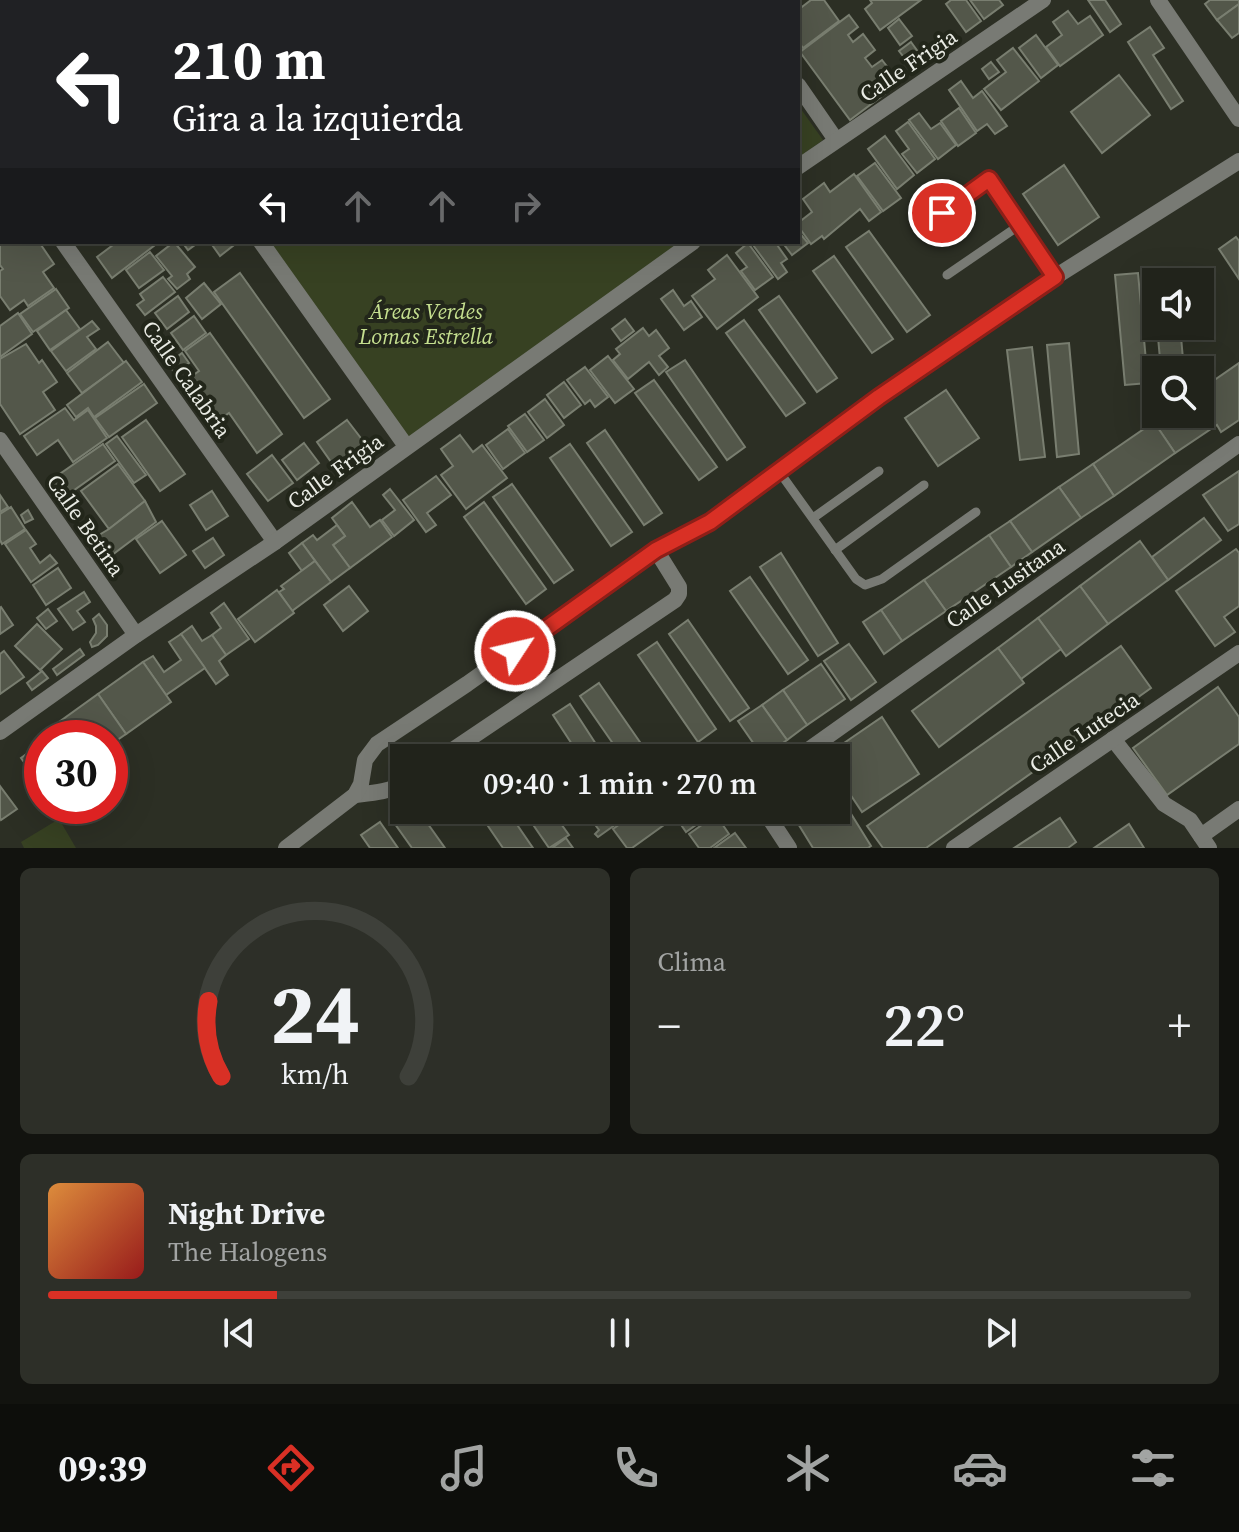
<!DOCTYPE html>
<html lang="es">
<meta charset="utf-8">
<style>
:root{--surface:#21231b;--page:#2d2f28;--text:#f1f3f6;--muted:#a2a4a3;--line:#3e403a;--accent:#d93025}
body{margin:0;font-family:"Source Serif 4",serif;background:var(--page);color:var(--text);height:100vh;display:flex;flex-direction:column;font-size:30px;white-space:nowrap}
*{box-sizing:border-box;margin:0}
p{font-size:26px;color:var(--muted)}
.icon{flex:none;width:44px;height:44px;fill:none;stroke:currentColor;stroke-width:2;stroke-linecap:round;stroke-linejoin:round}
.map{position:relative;height:848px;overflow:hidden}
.panel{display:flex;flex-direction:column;gap:20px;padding:20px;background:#12130f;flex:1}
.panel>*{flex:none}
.banner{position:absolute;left:0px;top:0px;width:800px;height:244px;box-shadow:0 8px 32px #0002,0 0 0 2px var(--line);background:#202124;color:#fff;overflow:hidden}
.controls{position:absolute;left:1142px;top:268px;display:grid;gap:16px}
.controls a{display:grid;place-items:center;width:72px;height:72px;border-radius:0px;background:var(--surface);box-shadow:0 8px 32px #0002,0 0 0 2px var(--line);font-size:40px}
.speed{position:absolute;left:24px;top:720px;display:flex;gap:16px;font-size:40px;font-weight:700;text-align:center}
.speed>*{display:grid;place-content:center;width:104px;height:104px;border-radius:50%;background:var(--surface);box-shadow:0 8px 32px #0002,0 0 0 2px var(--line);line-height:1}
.speed .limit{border:12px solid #d22;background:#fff;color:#111}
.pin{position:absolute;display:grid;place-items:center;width:68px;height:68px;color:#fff;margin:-34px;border:4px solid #fff;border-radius:50%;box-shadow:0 2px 8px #0007}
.me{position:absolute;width:88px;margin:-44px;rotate:55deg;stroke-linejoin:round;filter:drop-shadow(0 0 6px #0008)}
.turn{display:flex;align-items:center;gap:28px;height:168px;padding:0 40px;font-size:36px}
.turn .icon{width:104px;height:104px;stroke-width:2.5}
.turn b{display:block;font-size:56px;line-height:68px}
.lanes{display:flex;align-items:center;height:76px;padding:0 40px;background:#0003;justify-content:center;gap:40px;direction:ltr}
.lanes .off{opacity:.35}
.big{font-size:60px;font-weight:600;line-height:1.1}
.panel .tile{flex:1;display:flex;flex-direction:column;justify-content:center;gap:12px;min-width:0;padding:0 28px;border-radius:12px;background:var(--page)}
.panel .dial{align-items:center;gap:0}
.dial svg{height:208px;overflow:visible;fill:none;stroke:var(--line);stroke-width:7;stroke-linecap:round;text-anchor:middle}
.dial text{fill:var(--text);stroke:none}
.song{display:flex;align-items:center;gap:24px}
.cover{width:96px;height:96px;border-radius:12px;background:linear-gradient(135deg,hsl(30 70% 55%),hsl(0 70% 35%))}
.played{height:8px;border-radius:4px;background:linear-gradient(90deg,var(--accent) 20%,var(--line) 20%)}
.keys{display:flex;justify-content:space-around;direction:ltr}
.heat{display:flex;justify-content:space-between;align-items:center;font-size:44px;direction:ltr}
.panel .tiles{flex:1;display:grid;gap:20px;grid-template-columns:1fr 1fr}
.tile:last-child{grid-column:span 2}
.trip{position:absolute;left:390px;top:744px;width:460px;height:80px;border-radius:0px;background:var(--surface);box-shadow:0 8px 32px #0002,0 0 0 2px var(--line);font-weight:600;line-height:80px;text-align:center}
.menu{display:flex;height:128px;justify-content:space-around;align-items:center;background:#0d0e0b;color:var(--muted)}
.menu .icon{width:56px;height:56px}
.menu .active{color:var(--accent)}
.menu b{font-size:36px;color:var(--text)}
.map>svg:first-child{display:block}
.green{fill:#374122}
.building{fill:#53574a;stroke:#797e70;stroke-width:2}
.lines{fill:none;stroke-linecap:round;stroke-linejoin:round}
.lane{stroke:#787a74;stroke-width:9}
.street{stroke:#787a74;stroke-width:16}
.route-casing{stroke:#8d1f18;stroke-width:20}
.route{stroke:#d93025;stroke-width:14}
.labels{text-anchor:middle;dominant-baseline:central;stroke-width:8;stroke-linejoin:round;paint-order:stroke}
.street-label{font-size:22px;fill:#eaece5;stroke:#22261a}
.park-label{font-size:22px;font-style:italic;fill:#c5df8f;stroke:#22261a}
</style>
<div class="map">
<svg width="1239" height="848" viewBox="0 0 1239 848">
<rect width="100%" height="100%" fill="#2c2f24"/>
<g class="green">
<path d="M203 0H723L724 2H200Z"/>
<path d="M798 105 823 140 798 158Z"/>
<path d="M270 242H681L407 440Z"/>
<path d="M59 819 76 848H24L21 842Z"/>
</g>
<g class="building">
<path d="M66 0H97L98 2H68Z"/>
<path d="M811 0H824L839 21 803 48 798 41V10Z"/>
<path d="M870 0H921L880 30 865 9 872 3Z"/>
<path d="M951 0H966L981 21 966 32 946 4Z"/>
<path d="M970 0H999L1003 5 984 19Z"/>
<path d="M1088 0H1105L1121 24 1110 32Z"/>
<path d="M1210 0H1239V4L1217 20 1205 4Z"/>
<path d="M1239 4V33L1232 38 1217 20Z"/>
<path d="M1068 11 1078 24 1090 16 1103 35 1060 66 1046 47 1062 35 1053 22Z"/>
<path d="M849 15 858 27 848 35 853 42 863 34 875 50 865 58 872 67 882 60 893 74 883 81 890 90 850 120 800 52Z"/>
<path d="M899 19 912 36 900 45 888 28Z"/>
<path d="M1150 27 1164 48 1153 55 1183 101 1171 109 1128 42Z"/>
<path d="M1036 35 1058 65 1041 78 1019 48Z"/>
<path d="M911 42 924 60 913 69 899 51Z"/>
<path d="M1013 48 1039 81 1001 110 984 89 1006 72 997 60Z"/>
<path d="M991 62 999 72 989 79 982 69Z"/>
<path d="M1119 75 1150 115 1102 153 1071 112Z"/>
<path d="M961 81 973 98 982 91 1007 126 995 134 987 124 977 131 949 90Z"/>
<path d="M959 108 976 133 958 146 941 121Z"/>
<path d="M919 113 931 129 940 123 956 145 938 159 909 120Z"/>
<path d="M908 122 935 159 917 173 902 154 909 149 896 131Z"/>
<path d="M885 136 914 175 897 189 868 149Z"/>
<path d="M875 163 901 198 883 211 857 176Z"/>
<path d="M1064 165 1099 217 1058 245 1023 194Z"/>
<path d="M854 174 881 212 869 221 860 209 824 239 822 236 811 244 798 226V223L812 212 803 199 824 183 830 192Z"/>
<path d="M2 231V242H39L54 264 43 272 54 288 28 306 24 300 10 310 0 296V271L3 269 0 265V233Z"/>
<path d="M798 231 808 243 792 255 782 242H798Z"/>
<path d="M869 231 930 315 907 332 846 247Z"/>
<path d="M1236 237 1239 241V279L1219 249Z"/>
<path d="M117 242H159L112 278 97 257Z"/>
<path d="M174 242 195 267 187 274 190 279 177 289 168 279 172 276 156 256Z"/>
<path d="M182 242H199L188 250Z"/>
<path d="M210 242H238L220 256Z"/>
<path d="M757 242H775L787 259 781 263 787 272 778 279 753 245Z"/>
<path d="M748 243 773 277 755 290 741 271 747 267 736 253Z"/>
<path d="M150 252 164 270 139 288 126 270Z"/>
<path d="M727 255 758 297 717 329 692 296 715 279 708 270Z"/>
<path d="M834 256 893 339 872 353 813 271Z"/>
<path d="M240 273 330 399 304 418 214 292Z"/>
<path d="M1138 273 1148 383 1125 385 1115 275Z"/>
<path d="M1175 275 1176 282H1156V319L1152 277Z"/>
<path d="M163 277 175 292 145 315 137 305 144 300 140 294Z"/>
<path d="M204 283 221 304 202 319 186 298Z"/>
<path d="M56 289 69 308 33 332 20 314Z"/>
<path d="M673 290 684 306 691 301 702 317 684 330 661 299Z"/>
<path d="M178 296 189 312 167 329 155 313Z"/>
<path d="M779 296 837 378 817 392 759 310Z"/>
<path d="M66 310 80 329 50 350 37 331Z"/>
<path d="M18 313 32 334 0 357V326Z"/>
<path d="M194 316 206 333 183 350 171 333Z"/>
<path d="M625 319 634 331 621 341 612 329Z"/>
<path d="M744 320 805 403 786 416 726 333Z"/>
<path d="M92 321 99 329 87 337 96 349 66 371 51 351Z"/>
<path d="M1157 326H1180L1184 370H1161Z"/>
<path d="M643 328 649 336 656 330 669 348 659 356 668 367 659 375 649 362 628 379 613 360 620 354 616 349Z"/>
<path d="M210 333 282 434 257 453 229 413 215 423 185 381 199 371 185 351Z"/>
<path d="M108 342 124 363 82 393 67 373Z"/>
<path d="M1069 343 1079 454 1057 457 1047 345Z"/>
<path d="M26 344 39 363 42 360 57 382 43 392 55 410 20 434 0 404V359Z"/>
<path d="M1032 347 1045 457 1020 460 1007 350Z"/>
<path d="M182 353 189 363 175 373 168 364Z"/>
<path d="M608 356 634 389 615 403 590 370Z"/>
<path d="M685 360 745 447 727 460 666 372Z"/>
<path d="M126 361 142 382 94 417 88 408 76 417 67 405Z"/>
<path d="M1239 363V420L1221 432 1217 425 1175 453 1154 422 1165 414H1200V390Z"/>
<path d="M585 367 608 397 595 407 590 400 585 404 567 380Z"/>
<path d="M654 380 717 467 699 480 635 393Z"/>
<path d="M564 382 581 405 564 418 547 395Z"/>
<path d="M144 384 157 403 109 437 95 418Z"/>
<path d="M946 390 979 438 938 466 905 418Z"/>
<path d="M545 399 564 425 547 438 528 412Z"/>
<path d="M65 408 74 420 88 410 107 438 73 462 58 440 37 455 24 436Z"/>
<path d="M525 414 544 440 527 452 508 426Z"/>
<path d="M146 420 185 474 160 491 122 437Z"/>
<path d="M347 420 367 446 336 469 317 442Z"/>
<path d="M1154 422 1175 453 1114 496 1093 464Z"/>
<path d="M508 429 525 453 503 469 486 445Z"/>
<path d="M605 430 662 513 644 525 587 443Z"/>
<path d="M460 435 473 452 482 445 507 478 466 509 441 475 453 466 441 449Z"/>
<path d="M117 436 146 475 134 483 106 444Z"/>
<path d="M304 443 319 463 297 480 282 460Z"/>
<path d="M103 444 115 461 63 498 51 480Z"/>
<path d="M570 444 632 532 611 546 550 458Z"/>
<path d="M272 455 293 483 268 501 247 474Z"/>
<path d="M118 464 145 501 109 529 81 491Z"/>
<path d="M1093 464 1114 496 1081 518 1059 487Z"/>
<path d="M1239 471V524L1228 531 1203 495Z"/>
<path d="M436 476 451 495 427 513 436 525 426 532 403 500Z"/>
<path d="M512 484 573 570 554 583 493 497Z"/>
<path d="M1059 487 1081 518 1032 552 1010 521Z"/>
<path d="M390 489 414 520 394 536 382 520 395 510 383 495Z"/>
<path d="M212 491 228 516 206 530 190 505Z"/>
<path d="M0 495 8 507 0 512Z"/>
<path d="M145 501 156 522 104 561 89 541 109 529Z"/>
<path d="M352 502 370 527 380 520 392 537 350 568 333 545 345 536 332 518Z"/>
<path d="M484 502 546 589 526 604 464 517Z"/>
<path d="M11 507 25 529 2 544 0 540V514Z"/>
<path d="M28 510 33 519 25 523 21 515Z"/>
<path d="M1204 518 1221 540 1168 580 1152 557Z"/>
<path d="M162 521 186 555 160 573 136 539Z"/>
<path d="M1010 521 1032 552 1011 567 989 535Z"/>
<path d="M337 525 345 536 333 545 350 568 331 582 302 543 313 535 317 540Z"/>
<path d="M26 530 36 544 30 548 40 563 50 555 57 563 31 582 5 544Z"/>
<path d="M989 535 1011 567 946 611 924 580Z"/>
<path d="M213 538 224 555 205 568 193 551Z"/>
<path d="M1140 541 1168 580 1108 624 1080 586Z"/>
<path d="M302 543 315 561 302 571 289 553Z"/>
<path d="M1236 549 1239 553V606L1224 617 1235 632 1215 646 1176 591Z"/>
<path d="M781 553 838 643 818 656 760 567Z"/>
<path d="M315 561 331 582 292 611 279 592 284 589 281 586Z"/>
<path d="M58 568 71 588 46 605 33 585Z"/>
<path d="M750 577 808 660 788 674 730 591Z"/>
<path d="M924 580 946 611 902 641 881 610Z"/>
<path d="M349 586 368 611 343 631 324 605Z"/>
<path d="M1080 586 1108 624 1066 656 1038 618Z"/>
<path d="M277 590 294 613 255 642 238 619Z"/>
<path d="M84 592 90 602 77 611 85 622 73 630 58 609Z"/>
<path d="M224 603 249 639 226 655 212 635 221 628 211 613Z"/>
<path d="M1 607 13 625 0 634V608Z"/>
<path d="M48 609 57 621 46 629 37 618Z"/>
<path d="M881 610 902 641 884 654 863 622Z"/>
<path d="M99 614 107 625V636L98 645 92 647 90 642 96 633V626L93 619Z"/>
<path d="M1038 618 1061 649 1021 679 998 648Z"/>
<path d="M688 620 749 708 730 721 669 634Z"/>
<path d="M37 624 62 649 40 670 15 646Z"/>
<path d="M192 626 202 641 212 635 226 655 219 661 228 675 216 684 181 634Z"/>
<path d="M181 634 205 668 166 695 143 662 153 656 164 672 181 660 169 642Z"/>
<path d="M657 642 716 729 698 742 638 655Z"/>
<path d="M849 644 876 682 851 700 824 661Z"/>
<path d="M1121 646 1151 688 926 848H883L867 826Z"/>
<path d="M998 648 1024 683 939 747 912 711Z"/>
<path d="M80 649 84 655 57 675 53 669Z"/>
<path d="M4 651 24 677 0 694V654Z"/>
<path d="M143 662 171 702 126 734 98 694Z"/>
<path d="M821 664 845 699 807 725 783 690Z"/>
<path d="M42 671 48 678 32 690 27 683Z"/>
<path d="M599 683 651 758H623L580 696Z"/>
<path d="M1218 687 1239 717V744L1167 795 1133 748Z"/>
<path d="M783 690 807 725 787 740 762 705Z"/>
<path d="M98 694 126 734 110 745V738H71L59 722Z"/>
<path d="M570 704 605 758H581L553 715Z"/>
<path d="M762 705 787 740 763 757 738 721Z"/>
<path d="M882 717 919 774 862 812 836 773V758H826L825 756Z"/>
<path d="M63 728 70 738H49Z"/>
<path d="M42 743V787L21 758Z"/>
<path d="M507 746 515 758H490Z"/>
<path d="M0 786 17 809 1 820 0 818Z"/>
<path d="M840 796 871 846 868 848H813L797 822 816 810H836V798Z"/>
<path d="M404 807V810H418L445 848H412L390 817Z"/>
<path d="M477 810H507L533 848H503Z"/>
<path d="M523 810H551L569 835 549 848Z"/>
<path d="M618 810H636L598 837 595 834 599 830 596 826 607 818 609 821 613 818 611 815Z"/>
<path d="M640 810H654L664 825 632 848H627L613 829Z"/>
<path d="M671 810H707L710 815 686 832Z"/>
<path d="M781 810H809L790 823Z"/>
<path d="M716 815 729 834 710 848H699L689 834Z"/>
<path d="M1060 818 1076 842 1068 848H1014Z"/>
<path d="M380 822 398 848H370L361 835Z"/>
<path d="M1129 824 1144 848H1094Z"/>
<path d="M735 833 746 848H714Z"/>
<path d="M566 838 573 848H552Z"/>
</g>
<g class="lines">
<g class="lane">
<path d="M918 230 989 179 1055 277"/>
<path d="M947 275 1020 225"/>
<path d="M778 470 856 579 865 585 882 579 976 512"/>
<path d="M813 518 879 471"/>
<path d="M835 550 924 485"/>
</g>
<g class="street">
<path d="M739 0 741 2"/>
<path d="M1158 0 1239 119"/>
<path d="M14 2 17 0"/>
<path d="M193 2 196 0"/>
<path d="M0 12 2 11"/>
<path d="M798 85 836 140"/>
<path d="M0 139 2 137"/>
<path d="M0 152 2 155"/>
<path d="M798 167 1043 0"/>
<path d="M63 242 275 542"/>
<path d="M261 242 406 446"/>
<path d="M0 440 136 635"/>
<path d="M0 732 136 635 275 542 693 242"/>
<path d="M1113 739 1164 804 1190 820 1209 848"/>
<path d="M441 758 675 600 679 594V587L656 550"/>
<path d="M797 758 1239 444"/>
<path d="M355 795C373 793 389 792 404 783"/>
<path d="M766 810V813L789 848"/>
<path d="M1201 836 1239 809"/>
<path d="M286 848 355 795 361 784 365 760 377 744 467 684 656 550 710 522 879 397 1055 277 1239 161"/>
<path d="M954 848 1239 653"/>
</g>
</g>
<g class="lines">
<g class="route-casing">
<path id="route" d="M515 651 656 550 710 522 879 397 1055 277 989 179 942 213"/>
</g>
<use href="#route" class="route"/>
</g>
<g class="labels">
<g class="street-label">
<text transform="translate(908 65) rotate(-34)">Calle Frigia</text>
<text transform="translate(187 379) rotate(55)">Calle Calabria</text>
<text transform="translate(335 471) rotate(-36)">Calle Frigia</text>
<text transform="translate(86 525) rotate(55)">Calle Betina</text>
<text transform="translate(1005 583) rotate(-35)">Calle Lusitana</text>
<text transform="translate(1084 732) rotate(-34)">Calle Lutecia</text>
</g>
<g class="park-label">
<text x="426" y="311">Áreas Verdes<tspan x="426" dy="25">Lomas Estrella</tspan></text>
</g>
</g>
</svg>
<div class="controls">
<a><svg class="icon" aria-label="sound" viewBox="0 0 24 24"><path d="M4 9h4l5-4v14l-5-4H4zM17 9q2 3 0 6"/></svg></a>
<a><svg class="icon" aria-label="search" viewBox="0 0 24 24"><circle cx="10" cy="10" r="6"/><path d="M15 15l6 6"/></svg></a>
</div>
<div class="speed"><div class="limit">30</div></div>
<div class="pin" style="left:942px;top:213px;background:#d93025"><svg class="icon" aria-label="arrive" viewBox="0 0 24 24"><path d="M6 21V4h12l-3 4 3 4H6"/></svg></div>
<svg class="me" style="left:515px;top:651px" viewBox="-20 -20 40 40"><circle r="17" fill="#d93025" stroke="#fff" stroke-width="3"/><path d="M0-11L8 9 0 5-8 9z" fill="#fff"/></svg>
<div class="trip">09:40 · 1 min · 270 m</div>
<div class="banner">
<div class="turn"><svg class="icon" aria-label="left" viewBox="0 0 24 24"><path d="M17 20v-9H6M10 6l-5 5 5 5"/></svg><div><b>210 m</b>Gira a la izquierda</div></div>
<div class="lanes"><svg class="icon" aria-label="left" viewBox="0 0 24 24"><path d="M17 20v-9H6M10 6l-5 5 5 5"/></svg><svg class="icon off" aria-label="ahead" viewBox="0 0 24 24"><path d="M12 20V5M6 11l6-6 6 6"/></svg><svg class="icon off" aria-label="ahead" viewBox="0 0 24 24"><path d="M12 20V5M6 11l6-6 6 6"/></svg><svg class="icon off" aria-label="right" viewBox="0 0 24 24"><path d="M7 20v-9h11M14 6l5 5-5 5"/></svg></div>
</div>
</div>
<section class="panel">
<div class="tiles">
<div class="tile dial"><svg viewBox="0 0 100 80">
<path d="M14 69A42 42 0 1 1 86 69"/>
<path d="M14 69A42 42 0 0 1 9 40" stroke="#d93025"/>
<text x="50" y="56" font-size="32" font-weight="700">24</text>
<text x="50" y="72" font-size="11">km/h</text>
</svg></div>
<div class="tile"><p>Clima</p>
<div class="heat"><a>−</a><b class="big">22°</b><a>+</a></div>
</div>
<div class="tile">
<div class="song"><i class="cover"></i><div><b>Night Drive</b><p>The Halogens</p></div></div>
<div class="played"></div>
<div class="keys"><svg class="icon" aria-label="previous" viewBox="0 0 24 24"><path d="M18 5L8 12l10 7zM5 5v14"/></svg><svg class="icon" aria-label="pause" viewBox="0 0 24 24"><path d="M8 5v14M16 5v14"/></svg><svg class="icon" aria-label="next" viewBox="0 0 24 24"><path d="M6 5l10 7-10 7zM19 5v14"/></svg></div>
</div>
</div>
</section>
<nav class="menu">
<b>09:39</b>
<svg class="icon active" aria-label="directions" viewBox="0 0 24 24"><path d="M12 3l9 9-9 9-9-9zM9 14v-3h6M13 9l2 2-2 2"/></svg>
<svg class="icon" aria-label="music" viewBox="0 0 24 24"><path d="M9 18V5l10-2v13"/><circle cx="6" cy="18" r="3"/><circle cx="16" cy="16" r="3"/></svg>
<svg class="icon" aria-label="phone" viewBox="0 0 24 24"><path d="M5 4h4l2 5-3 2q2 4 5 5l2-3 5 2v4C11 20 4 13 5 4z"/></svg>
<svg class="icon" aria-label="climate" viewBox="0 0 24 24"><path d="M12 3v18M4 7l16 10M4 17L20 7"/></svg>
<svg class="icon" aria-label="car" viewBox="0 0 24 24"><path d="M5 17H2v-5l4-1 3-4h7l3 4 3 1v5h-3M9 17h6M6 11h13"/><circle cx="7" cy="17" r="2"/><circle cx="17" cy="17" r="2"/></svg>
<svg class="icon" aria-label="filters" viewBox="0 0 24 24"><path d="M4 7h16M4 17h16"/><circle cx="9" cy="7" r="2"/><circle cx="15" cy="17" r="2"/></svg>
</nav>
